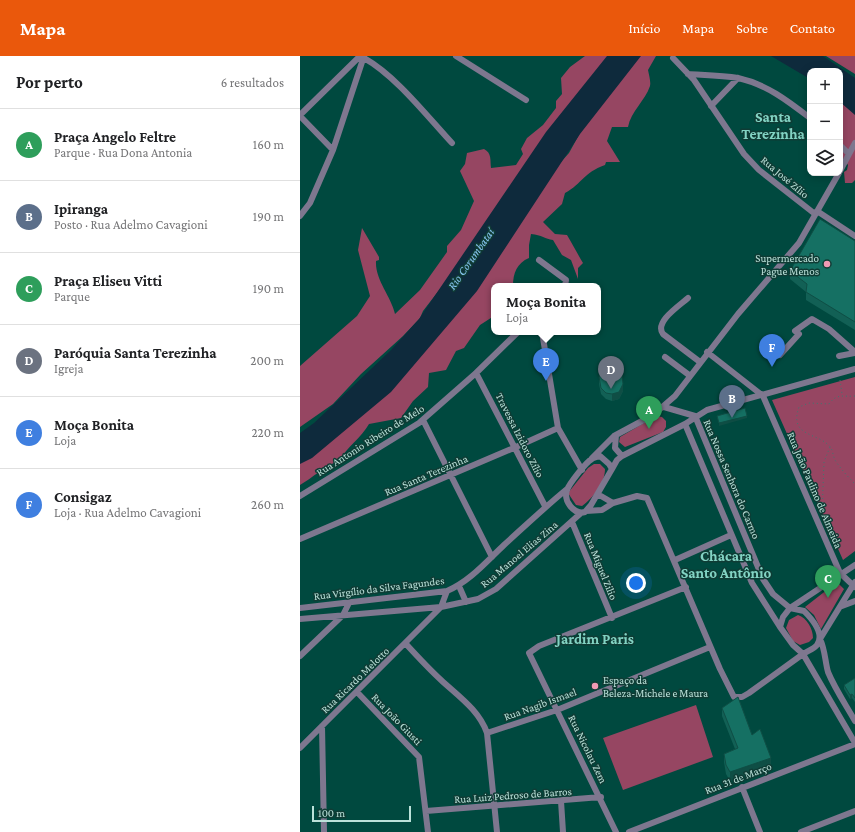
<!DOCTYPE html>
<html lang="pt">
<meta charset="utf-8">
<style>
body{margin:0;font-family:"Crimson Pro",serif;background:#f6f6f6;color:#202124}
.controls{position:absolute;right:12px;top:12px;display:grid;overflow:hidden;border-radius:8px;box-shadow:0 2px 10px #0003}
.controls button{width:36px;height:36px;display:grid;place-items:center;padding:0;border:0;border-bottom:1px solid #e0e0e0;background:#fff;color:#202124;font:20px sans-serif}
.scale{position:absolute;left:12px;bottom:10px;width:99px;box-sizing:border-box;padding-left:4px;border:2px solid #bbe1d9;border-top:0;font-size:11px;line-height:14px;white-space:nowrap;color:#bbe1d9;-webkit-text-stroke:3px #0f3c35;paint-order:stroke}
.you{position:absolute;left:336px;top:527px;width:14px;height:14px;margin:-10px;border:3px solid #fff;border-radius:50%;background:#1a73e8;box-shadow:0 0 0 6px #1a73e833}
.badge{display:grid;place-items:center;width:26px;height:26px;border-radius:50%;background:#ea580c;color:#fff;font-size:13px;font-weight:700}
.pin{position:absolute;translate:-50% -33px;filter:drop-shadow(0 1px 2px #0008)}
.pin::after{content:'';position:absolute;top:21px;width:14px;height:12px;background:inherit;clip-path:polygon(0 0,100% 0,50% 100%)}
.popup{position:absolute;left:191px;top:227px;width:110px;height:52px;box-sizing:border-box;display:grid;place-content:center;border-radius:8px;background:#fff;filter:drop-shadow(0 1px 3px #0005);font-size:13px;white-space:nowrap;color:#757577}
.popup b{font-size:15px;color:#202124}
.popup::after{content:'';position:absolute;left:50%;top:100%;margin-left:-8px;border:8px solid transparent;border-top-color:#fff}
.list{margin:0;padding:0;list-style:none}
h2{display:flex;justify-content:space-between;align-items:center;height:52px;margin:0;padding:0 16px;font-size:17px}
h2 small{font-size:13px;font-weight:400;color:#757577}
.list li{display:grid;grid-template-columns:26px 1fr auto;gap:12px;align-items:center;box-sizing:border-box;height:72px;padding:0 16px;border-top:1px solid #e0e0e0}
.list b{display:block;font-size:15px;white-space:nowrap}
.list p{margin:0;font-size:13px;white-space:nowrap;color:#757577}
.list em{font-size:13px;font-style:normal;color:#757577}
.icon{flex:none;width:22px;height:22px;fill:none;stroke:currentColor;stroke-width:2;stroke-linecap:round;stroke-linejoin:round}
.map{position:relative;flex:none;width:555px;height:776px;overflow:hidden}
header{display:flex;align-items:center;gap:24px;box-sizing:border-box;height:56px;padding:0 20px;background:#ea580c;color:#fff}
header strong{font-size:19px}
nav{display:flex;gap:22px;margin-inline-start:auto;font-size:14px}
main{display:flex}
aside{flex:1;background:#fff}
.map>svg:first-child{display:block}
</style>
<header>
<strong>Mapa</strong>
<nav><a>Início</a><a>Mapa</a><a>Sobre</a><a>Contato</a></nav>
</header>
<main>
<aside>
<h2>Por perto<small>6 resultados</small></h2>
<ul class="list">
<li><span class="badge" style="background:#2e9e5b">A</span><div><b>Praça Angelo Feltre</b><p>Parque · Rua Dona Antonia</p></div><em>160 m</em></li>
<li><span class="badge" style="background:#5c6f8a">B</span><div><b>Ipiranga</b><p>Posto · Rua Adelmo Cavagioni</p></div><em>190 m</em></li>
<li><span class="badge" style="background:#2e9e5b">C</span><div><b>Praça Eliseu Vitti</b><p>Parque</p></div><em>190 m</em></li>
<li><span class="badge" style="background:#6b7280">D</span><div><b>Paróquia Santa Terezinha</b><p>Igreja</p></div><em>200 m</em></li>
<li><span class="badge" style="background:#3f7fe0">E</span><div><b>Moça Bonita</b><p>Loja</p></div><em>220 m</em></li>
<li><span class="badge" style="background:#3f7fe0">F</span><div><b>Consigaz</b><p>Loja · Rua Adelmo Cavagioni</p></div><em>260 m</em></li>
</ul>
</aside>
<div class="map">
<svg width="555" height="776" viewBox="0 0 555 776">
<rect width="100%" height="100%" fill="#00493f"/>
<path fill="#964662" d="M 285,0 L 320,0 L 123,255 L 120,262 L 103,280 L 61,318 L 33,348 L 0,371 L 0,310 L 57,260 L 70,240 L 58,194 L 62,172 L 79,201 L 79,204 L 76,205 C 75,224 91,240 95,258 L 120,234 L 147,196 L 147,190 L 161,174 L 174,145 L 160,115 L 165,108 L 167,97 L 184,93 C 192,97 190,104 191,112 L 216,109 L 223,98 L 221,93 L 227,82 L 243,69 L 256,52 L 256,45 L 262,38 L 261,22 L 270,11 Z
M 340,0 L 356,0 L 348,14 C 349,19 351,26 350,30 C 345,45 331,55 328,71 L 312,71 L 307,85 L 320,106 L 306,106 L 305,109 C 283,117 283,127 265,137 L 262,148 L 243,166 L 255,178 L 267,179 C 273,189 277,197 283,207 L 278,212 L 278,223 L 271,204 L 262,199 L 253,184 C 245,183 242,179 231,178 L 229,189 L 229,202 C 217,207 213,217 213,230 L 194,230 L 194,260 L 180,269 L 164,292 L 156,295 L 146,314 L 129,317 L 128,331 L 113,345 L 101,362 L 69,368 C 61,382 47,391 39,405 C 27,408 11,423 0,429 L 0,398 L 269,97 L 285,68 Z
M 526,0 L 555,0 L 555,18 Z
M 540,33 L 555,46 L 555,124 L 552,127 L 545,127 L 544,116 L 547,114 L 548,109 L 540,98 Z
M 555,321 L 555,495 L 543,504 L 472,344 Z
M 356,360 L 362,361 L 366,365 L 366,371 L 363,376 L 325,391 L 319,386 L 320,381 Z
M 294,408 L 300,408 L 305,413 C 305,427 293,442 282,450 L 276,449 L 268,437 L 288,412 Z
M 537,526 L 544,533 L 521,573 L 514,559 L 505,551 Z
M 498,559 C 507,562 513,573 513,582 L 509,586 L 500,589 L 493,585 L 486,572 L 489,564 Z
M 396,649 L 413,701 L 323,734 L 303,682 Z"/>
<path fill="#0e2a3c" d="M 307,0 L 341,0 L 280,78 L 177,235 L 91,336 L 12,402 L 0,408 L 0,377 L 14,367 L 91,294 L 119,263 L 246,76 Z
M 471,0 L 523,0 L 555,22 L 555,59 L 540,46 L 540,15 L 510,15 L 510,23 Z"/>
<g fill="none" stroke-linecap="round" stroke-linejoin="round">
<path stroke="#3c7970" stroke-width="1" stroke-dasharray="1 3" stroke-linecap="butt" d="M 540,324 L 542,338
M 555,340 C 543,341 537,337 529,348 L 509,347 L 499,351 C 488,382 520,376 531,392 C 533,396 533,400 535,404 C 540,412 548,421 555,428
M 522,459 L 524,406 L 530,391"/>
<path stroke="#7e778f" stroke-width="6" d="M 156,0 L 226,44
M 64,2 C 95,19 127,60 152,87
M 373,2 L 394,24 L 444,98 L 459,114 L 515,158
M 388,18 C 404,19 422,19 438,22 C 466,28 488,45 510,62
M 411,50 L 438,22
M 0,59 L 60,0
M 0,60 L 33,94
M 540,89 L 549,98
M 540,115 L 555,87
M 517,155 L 555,180
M 0,160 L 10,147 L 33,94 L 64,0
M 239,204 L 262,221 L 266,224 L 265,230
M 388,242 C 379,250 354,266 363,278 L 400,306
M 495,275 L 512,263 L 529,273 L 555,296
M 242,276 L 258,372 L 282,414
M 407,296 L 463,340 L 540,517 L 555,531
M 480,299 L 499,278
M 539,300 L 555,297
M 365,301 L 389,319
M 176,317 L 245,450
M 364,351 L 395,360
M 395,360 L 463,523 L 473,538 L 490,552 L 555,509
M 123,364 L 192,501
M 385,368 L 452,527 L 480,571
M 316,379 L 315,392 L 322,400
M 300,400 L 309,408 L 312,413 L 291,449 L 285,456 C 274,459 263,445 267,434 C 269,428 286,406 292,403 C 294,401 298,401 300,400 Z
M 292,402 L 314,380 L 353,359 L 375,340 L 438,258 L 499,187 L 539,117
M 312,413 L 317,404 L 322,400 L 385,368 L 407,354 L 555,313
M 0,440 L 119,367 L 176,317 L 218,276
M 297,440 L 301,440 L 313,447
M 286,455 L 302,454 L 313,447 L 337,440 L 347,442 L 420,613 L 434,641 L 442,641 L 449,637 L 503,598 L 555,687
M 272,466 L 312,562
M 0,483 L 216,391 L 258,372
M 375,504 L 431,479
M 555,526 L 520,583 C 525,593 525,605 528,616 C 535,633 546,649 555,665
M 159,530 L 166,546
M 542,550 L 555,545
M 0,552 L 147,535 C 170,525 186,506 204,489 C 225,470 245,451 267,433
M 490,552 L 504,555 C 512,563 525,578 517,589 C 514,593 507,595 503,598 L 493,589 L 480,571 L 483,561 Z
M 0,563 L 141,551 L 178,543 L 196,533 L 281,457
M 106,588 C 117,600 129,613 141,624 C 158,640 179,654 187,677 L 197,776
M 0,600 L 43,559 L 49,547
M 57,636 L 119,701 L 128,776
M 22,670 L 24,776
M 187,677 L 257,654 L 410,591
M 0,692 L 141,551 L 147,535
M 442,731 L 460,776
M 261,745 L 263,776
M 126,755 L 301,741
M 316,776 L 229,597 L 239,590 L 386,531
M 329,776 L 555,688
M 501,776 L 555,755"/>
</g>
<path fill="#126055" d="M 555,185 L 555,274 L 506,244 L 506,236 L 490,223 L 490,215 Z
M 299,321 L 323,335 L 319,343 L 312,345 L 306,343 L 301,338 L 299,328 Z
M 555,622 L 555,646 L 552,642 L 550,643 L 544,633 L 544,629 Z
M 422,652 L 452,679 L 471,711 L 430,725 L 426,718 L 424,706 L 424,698 L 435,693 L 422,660 Z"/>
<path fill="#0f4e45" d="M 323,328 L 323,335 L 319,343 L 312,345 L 312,338 Z
M 447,360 L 447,362 L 419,370 L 419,367 Z
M 552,638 L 552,642 L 550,643 L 550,639 Z
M 471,702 L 471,711 L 430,725 L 430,716 Z"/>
<path fill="#157063" stroke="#0f4e45" d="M 520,163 L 555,185 L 555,266 L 506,236 L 507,228 L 490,215 Z
M 306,312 L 315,313 L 322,319 L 323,328 L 319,336 L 312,338 L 306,337 L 301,332 L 299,321 L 302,314 Z
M 445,352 L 447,360 L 419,367 L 417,360 Z
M 555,622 L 555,642 L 552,638 L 550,639 L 544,629 Z
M 438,641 L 452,679 L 460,673 L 471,702 L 430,716 L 426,709 L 424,698 L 438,692 L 422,652 Z"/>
<g fill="#f09ab4" stroke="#0f3c35" stroke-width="1.5">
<circle cx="527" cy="208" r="4"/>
<circle cx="295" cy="630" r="4"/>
</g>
<g text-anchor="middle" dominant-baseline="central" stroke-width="3" stroke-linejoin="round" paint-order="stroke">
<g font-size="11" fill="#bbe1d9" stroke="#0f3c35">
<text transform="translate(485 121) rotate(40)">Rua José Zílio</text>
<text transform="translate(220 379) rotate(63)">Travessa Izidoro Zílio</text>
<text transform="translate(70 384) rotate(-32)">Rua Antonio Ribeiro de Melo</text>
<text transform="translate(126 419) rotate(-23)">Rua Santa Terezinha</text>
<text transform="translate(432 423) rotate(67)">Rua Nossa Senhora do Carmo</text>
<text transform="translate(515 434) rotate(67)">Rua João Paulino de Almeida</text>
<text transform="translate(219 498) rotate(-40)">Rua Manoel Elias Zina</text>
<text transform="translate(301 510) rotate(68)">Rua Miguel Zilio</text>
<text transform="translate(79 532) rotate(-7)">Rua Virgílio da Silva Fagundes</text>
<text transform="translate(55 624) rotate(-44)">Rua Ricardo Melotto</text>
<text transform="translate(240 648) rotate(-20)">Rua Nagib Ismael</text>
<text transform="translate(97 663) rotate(46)">Rua João Giusti</text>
<text transform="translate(288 693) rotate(64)">Rua Nicolau Zem</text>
<text transform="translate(438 722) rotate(-21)">Rua 31 de Março</text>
<text transform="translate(213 739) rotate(-4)">Rua Luiz Pedroso de Barros</text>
</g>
<g font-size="11" fill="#bbe1d9" stroke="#0f3c35" text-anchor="end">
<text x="519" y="202">Supermercado<tspan x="519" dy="13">Pague Menos</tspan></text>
<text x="303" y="624" text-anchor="start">Espaço da<tspan x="303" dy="13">Beleza-Michele e Maura</tspan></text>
</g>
<g font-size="12" font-style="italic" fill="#89c7f4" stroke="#0f3c35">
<text transform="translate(171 203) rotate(-55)">Rio Corumbataí</text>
</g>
<g font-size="15" font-weight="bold" fill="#82d3c3" stroke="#0f3c35">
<text x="473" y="61">Santa<tspan x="473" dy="17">Terezinha</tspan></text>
<text x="426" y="500">Chácara<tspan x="426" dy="17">Santo Antônio</tspan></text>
<text x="295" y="583">Jardim Paris</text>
</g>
</g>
</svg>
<div class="controls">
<button>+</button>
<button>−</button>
<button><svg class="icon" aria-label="layers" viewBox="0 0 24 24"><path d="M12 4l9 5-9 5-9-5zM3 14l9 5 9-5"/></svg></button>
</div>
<div class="scale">100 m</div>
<div class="you"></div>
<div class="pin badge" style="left:349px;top:373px;background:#2e9e5b">A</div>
<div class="pin badge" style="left:432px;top:362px;background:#5c6f8a">B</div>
<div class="pin badge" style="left:528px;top:542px;background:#2e9e5b">C</div>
<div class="pin badge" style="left:311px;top:333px;background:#6b7280">D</div>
<div class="pin badge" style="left:246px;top:325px;background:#3f7fe0">E</div>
<div class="popup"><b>Moça Bonita</b>Loja</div>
<div class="pin badge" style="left:472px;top:311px;background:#3f7fe0">F</div>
</div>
</main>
